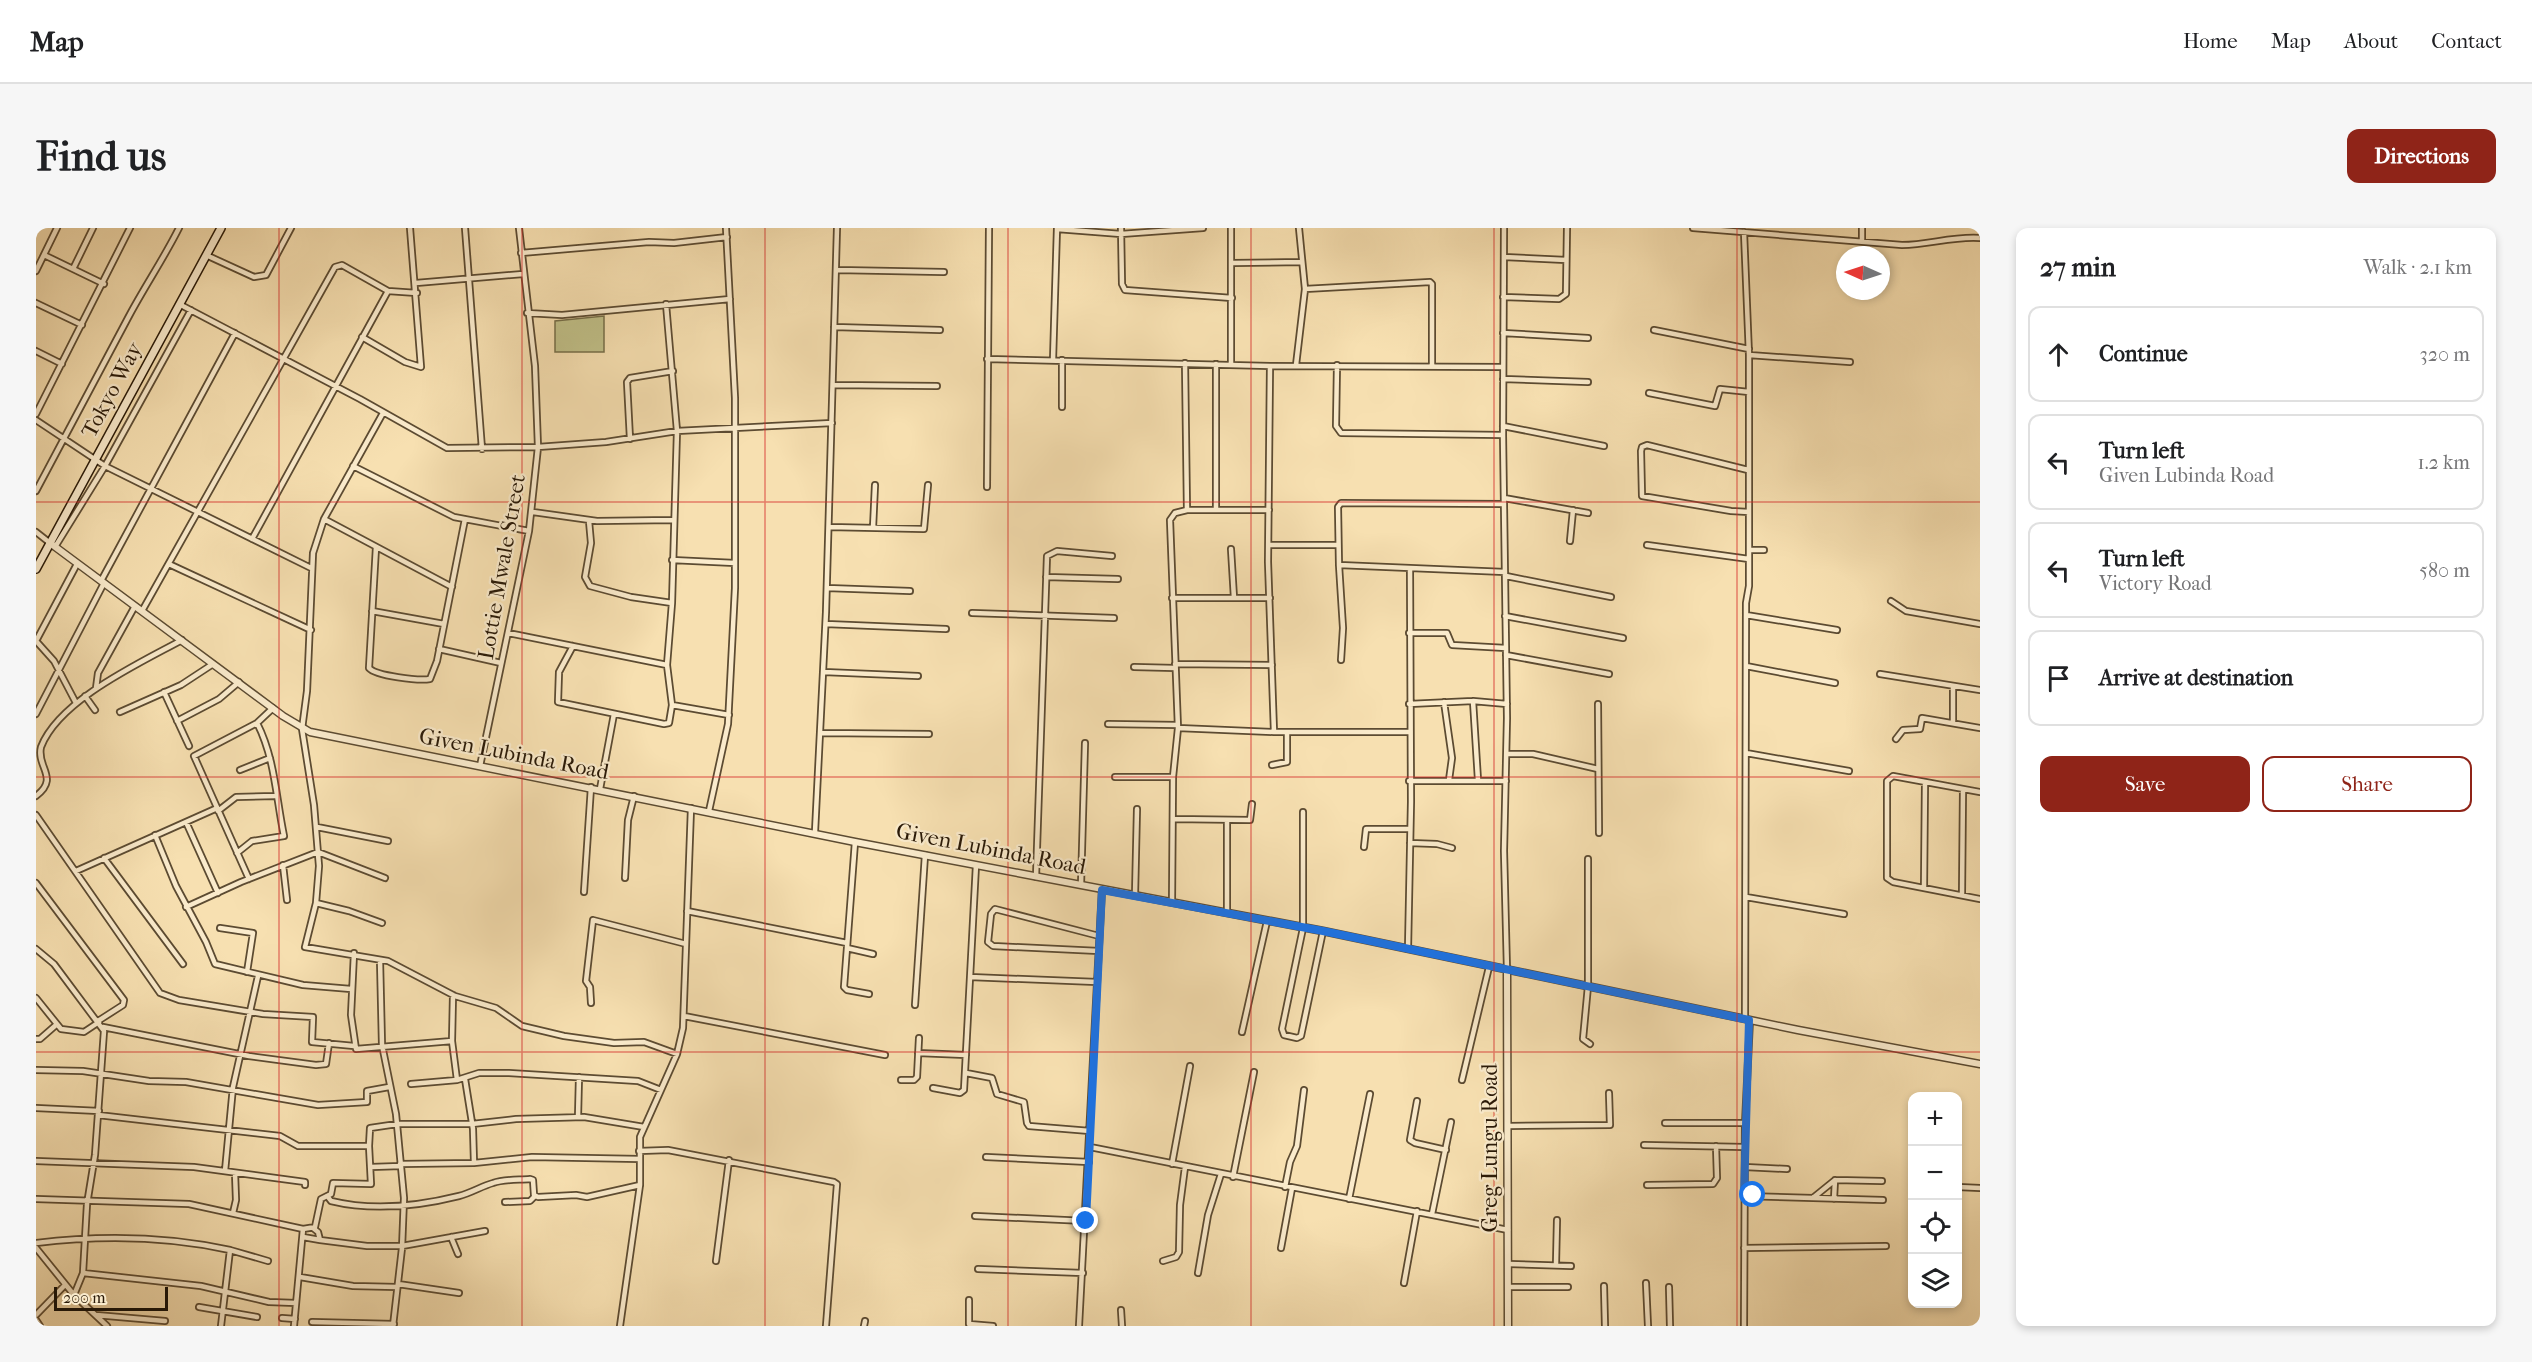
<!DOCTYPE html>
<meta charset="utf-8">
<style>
body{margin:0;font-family:"IM FELL French Canon",serif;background:#f6f6f6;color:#202124}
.controls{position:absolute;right:18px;bottom:18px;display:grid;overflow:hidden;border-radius:12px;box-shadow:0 3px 9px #0003}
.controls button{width:54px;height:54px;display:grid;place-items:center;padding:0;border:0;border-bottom:2px solid #e0e0e0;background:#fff;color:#202124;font:30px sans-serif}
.compass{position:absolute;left:1800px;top:18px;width:54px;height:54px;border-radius:50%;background:#fff;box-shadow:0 3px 9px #0003;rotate:273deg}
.scale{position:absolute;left:18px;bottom:15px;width:114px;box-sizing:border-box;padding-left:6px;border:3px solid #291907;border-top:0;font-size:16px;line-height:21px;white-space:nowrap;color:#291907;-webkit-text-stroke:4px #faebcc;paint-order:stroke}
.stop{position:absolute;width:18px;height:18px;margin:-14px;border:4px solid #1a73e8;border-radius:50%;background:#fff}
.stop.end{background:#1a73e8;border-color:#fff;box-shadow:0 2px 6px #0008}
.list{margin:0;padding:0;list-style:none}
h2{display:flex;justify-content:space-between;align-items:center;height:78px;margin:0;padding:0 24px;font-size:26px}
h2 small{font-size:20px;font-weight:400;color:#757577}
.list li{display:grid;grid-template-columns:39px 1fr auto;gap:18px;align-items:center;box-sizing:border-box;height:96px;margin:0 12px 12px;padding:0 12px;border:2px solid #e0e0e0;border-radius:12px}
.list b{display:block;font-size:22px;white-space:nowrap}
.list p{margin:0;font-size:20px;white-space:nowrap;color:#757577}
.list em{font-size:20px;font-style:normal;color:#757577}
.actions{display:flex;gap:12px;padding:18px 24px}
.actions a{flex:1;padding:14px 0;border:2px solid #8f2418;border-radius:12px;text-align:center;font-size:21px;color:#8f2418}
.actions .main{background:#8f2418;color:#fff}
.icon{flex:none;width:33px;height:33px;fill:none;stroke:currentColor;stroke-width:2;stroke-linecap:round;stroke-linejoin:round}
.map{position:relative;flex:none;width:1944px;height:1098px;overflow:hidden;border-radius:12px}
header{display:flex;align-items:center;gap:36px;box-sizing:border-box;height:84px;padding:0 30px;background:#fff;border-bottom:2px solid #e0e0e0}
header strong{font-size:28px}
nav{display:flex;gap:33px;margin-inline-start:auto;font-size:21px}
.intro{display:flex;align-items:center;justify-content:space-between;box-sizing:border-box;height:144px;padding:0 36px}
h1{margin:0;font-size:42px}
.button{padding:15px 27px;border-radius:12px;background:#8f2418;color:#fff;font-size:21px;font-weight:700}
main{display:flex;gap:36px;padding:0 36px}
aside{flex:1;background:#fff;border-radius:12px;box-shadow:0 3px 9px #0003}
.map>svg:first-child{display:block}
</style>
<header>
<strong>Map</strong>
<nav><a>Home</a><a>Map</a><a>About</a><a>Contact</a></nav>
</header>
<div class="intro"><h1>Find us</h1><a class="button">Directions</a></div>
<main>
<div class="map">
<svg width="1944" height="1098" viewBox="0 0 1944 1098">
<rect width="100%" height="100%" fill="#f7e0b1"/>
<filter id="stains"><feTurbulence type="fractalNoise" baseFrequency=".00333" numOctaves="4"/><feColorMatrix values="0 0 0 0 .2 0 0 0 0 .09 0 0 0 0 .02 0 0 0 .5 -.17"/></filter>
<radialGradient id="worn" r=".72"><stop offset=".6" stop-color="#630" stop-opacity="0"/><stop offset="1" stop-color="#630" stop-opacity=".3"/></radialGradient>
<path fill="#c1c189" stroke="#756d48" stroke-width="1.5" d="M 568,88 L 568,124 L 519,124 L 519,93 Z"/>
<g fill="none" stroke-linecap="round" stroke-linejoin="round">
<defs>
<path id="minor" d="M 429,0 L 446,221
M 1085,0 L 1086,56 L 1089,62 L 1196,70
M 1195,0 L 1195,136
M 1468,0 L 1467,207 L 1471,490 L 1468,623 L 1471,742
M 1657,0 L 1866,17 C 1893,17 1916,8 1944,10
M 1021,1 L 1085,6 L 1167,0
M 1708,4 L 1713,127 L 1713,358 L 1710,375 L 1709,791
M 1826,13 L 1826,0
M 485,25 L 613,14 L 638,15 L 691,9
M 8,27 L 68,56
M 170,27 L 218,49 L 230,47 L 255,0
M 1468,29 L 1530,32
M 1197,35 L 1266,34
M 37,41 L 57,0
M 801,42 L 908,44
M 0,43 L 21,0
M 380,55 L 487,46
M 1269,61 L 1394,54 L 1396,56 L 1396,137
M 1467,69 L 1523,71 L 1530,66 L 1531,0
M 0,75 L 46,97
M 143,76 L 324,171 L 411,220 L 502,219 L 570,214 L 641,203 L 796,195
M 491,85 L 526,87 L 694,71
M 798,99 L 904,102
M 1618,102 L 1713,121
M 1467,105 L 1552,110
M 326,109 L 369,134 L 385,139 L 374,0
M 0,123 L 26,136
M 1713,127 L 1814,134
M 951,131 L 1234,138 L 1467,139
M 1017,132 L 1021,0
M 1149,135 L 1151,282
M 1260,137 L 1269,61 L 1263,0
M 1301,137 L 1300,198 L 1305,205 L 1467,207
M 1234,138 L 1232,334 L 1238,504
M 1467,151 L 1552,154
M 797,157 L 901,158
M 1613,165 L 1679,178 L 1684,161 L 1713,164
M 1026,179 L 1026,132
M 347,185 L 288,291 L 277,325 L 271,463 L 266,501 L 278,577 L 283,638 L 280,675 L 269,719 L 352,733 L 419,768 L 460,780 L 486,798 L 528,808 L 578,815 L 608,814 L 641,826
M 0,186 L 94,0
M 0,192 L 69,238 L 275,340
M 1467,198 L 1568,218
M 594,211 L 591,154 L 594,150 L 637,143
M 317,238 L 418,289 L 493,303
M 1712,242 L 1611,217 L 1606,219 L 1605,223 L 1606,268 L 1695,283 L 1713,284
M 951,259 L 953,0
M 0,263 C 31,205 62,146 93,88 C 109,58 128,30 143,0
M 1468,270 L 1552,285
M 1468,276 L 1305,275 L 1302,279 L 1303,337 L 1469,344
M 1180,282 L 1180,136
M 497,284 L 561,293 L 637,292
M 288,291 L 416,359
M 553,293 L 555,315 L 549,349 L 554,358 L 595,369 L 636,375
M 793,299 L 888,301 L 892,257
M 837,300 L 839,257
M 0,304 L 14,315
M 216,311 L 352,63
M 1534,313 L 1537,282
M 1234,317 L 1302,317
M 1611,317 L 1713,331
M 19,319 L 69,238 L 155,82
M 340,319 L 333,440 C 340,448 383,453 394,451 L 401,433 L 429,291
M 1195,321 L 1198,370
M 1713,322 L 1728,322
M 636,332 L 699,335
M 135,337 L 275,402
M 1303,337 L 1307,400 L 1305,432
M 1470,348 L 1575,369
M 1010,349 L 1082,351
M 65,353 L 199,105
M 791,360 L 874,363
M 1136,370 L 1234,370
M 1855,373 L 1870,383 L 1944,396
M 106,383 L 299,39 L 306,37 L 352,63 L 381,65
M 336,383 L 408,396
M 936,385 L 1078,390
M 1710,387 L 1801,402
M 1469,388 L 1587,410
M 790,396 L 910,401
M 472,405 L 631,437
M 1373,405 L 1411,405 L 1416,417 L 1470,420
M 0,413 L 41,336
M 0,413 L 18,433 L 40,475
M 537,418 L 523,444 L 522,474 L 628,496 L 633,495 L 636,477 L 631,437 L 636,375 L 641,203 L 630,76
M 403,421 L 465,435
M 1470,427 L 1573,446
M 1139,436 L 1236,437
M 1710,438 L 1799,455
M 1098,439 L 1139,440
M 788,444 L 882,448
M 1844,446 L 1944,462
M 60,460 L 62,445 L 99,378
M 128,464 L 153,518
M 49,468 L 59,482
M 1437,473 L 1442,552
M 1408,474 L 1416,530 L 1413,552
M 1373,476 L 1437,473 L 1471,476
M 1562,476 L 1563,605
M 636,477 L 693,487
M 84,484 L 145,457 L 177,436
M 0,486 L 68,355
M 141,493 L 183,471 L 203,454
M 1917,495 L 1917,458
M 1072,496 L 1142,497
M 1142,500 L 1238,504 L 1373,504
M 785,505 L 893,506
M 1860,511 L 1867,502 L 1884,501 L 1886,490 L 1944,500
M 1710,525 L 1813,543
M 1471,526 L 1497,526 L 1562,541
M 1236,537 L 1251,534 L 1251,504
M 444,538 L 493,303 L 502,219 L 499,138 L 483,0
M 204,542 L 234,530
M 1079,549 L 1137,549
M 1373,553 L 1470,553
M 564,561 L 578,486
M 1944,564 L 1857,548 L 1851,553 L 1851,650 L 1857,654 L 1944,671
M 0,568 C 24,550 0,539 5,519 C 23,472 104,435 146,412
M 182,583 L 200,569 L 239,568
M 673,583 L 692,496 L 699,360 L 699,170 L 690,0
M 1267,584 L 1267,700 L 1246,801 L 1248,807 L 1261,810 L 1265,808 L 1287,703
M 0,587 L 124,765 L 143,772 L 227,786 L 277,789 L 276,814 L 318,818
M 1137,591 L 1214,592 L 1216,576
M 150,594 L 182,665
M 281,599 L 352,613
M 779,604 L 790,384 L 801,0
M 119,607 L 140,658 L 170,714 L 179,736 L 267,757 L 315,761
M 819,614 L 808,759 L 811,762 L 833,766
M 1374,615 L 1401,616 L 1416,620
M 1328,619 L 1330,601 L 1374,601
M 201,625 L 216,613 L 248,608 C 240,570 239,530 221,495
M 68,630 L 147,736
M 1552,631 L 1552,758 L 1547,811 L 1554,816
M 247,637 L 251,672
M 40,643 L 179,581
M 1000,649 L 1011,328 L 1021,323 L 1076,328
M 589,650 L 592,592 L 598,568
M 213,651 L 158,528 L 221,495 L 237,480
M 0,655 L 88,772 L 87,777 L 62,793
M 1045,657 L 1049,515
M 1888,660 L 1889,555
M 548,664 L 555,559
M 1926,666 L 1927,562
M 1099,667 L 1101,581
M 1710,669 L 1808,686
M 1136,674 L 1137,549 L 1142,500 L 1134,292 L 1139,285 L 1151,282 L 1233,282
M 280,675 L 313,683 L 346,695
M 150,679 L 205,654 L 282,624 L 349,650
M 651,683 L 811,715
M 1191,684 L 1191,592
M 184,700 L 217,705 L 211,744
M 811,720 L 837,726
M 0,721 L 18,736 L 68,803 L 59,927 L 51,976 L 47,1045 L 38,1067
M 1372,721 L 1375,574 L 1374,341
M 1063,723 L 957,718 L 952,714 L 955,686 L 959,681 L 1063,708
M 318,725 L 315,787 L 320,821 L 416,813
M 344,732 L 346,817 L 360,886 L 368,970 L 366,1020 L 357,1098
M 934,749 L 1061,754
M 417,767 L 416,813 L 421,852 L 443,845 L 473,845 L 602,853 L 625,862
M 0,770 L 25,801 L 48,804 L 63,794
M 555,775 L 554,759 L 550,753 L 557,692 L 650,716
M 879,777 L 889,627
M 648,788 L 849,827
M 67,799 L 213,828 L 280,837 L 290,836 L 293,815
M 1206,804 L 1231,693
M 0,811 L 4,811 L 20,797
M 882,825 L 930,827
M 0,842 L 47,843 L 113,853 L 150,854 L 282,877 L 331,874 L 331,863 L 353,859
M 930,845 L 956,850 L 961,866 L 988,874 L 991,895 L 993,898 L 1054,903
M 429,851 L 437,901 L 438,935
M 865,852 L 878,852 L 881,849 L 883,810
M 1426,852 L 1453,739
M 375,856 L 421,852
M 897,860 L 924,865 L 928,862 L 940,637
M 1381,873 L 1374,912 L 1379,915 L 1410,922
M 0,880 L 63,883
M 542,889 L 543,849
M 1629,895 L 1709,895
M 1473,898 L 1574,897 L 1573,865
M 1608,917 L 1708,919
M 333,918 L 334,900 L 361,896 L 436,896 L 480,891 L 548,889 L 608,899
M 1054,919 L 1472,1002
M 603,923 L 632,922 L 798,954 L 801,956 L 790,1098
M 950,929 L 1053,934
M 0,933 L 158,939 L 269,954 L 269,957
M 364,936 L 438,935 L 496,929 L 604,931
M 1136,936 L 1154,838
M 335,939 L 365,938
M 1709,939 L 1751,941
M 189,943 L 197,859 L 222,748
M 1197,949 L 1218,844
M 1611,957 L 1677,956 L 1681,950 L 1680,918
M 1249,959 L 1254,934 L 1261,918 L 1268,862
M 1922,959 L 1944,960
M 1708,968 L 1847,972
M 292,969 L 295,973 C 336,983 383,978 423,968 C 435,965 446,958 457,955 C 468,951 482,952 494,951 L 497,952 L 498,967 L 502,969 L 540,967 L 551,969 L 604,957
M 1778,969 L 1799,952 L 1846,953
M 0,971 L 153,976 L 267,1001 L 279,999 L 285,971 L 295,966 L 297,955 L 335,956 L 333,918 L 262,918 L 244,908 L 62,887
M 1313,971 L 1334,866
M 1798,971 L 1799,952
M 469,974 L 494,973 L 499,968
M 197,985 L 200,972 L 199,945
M 1396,986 L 1415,894
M 939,988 L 1050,993
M 277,1000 L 282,1004 L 284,1012 L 331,1018 L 366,1018 L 449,1003
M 267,1009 L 284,1012
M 415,1009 L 422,1026
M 0,1015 C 65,1007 130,1008 194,1022 L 185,1098
M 0,1020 L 38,1067 L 71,1098
M 1245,1020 L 1256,960
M 1708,1020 L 1850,1018
M 194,1022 L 232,1033
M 680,1033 L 693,932
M 1127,1033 L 1140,1029 L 1143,1024 L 1144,977 L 1149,939
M 1473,1036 L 1535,1038
M 1520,1036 L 1521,992
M 942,1041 L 1047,1045
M 47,1045 L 165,1058 L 233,1074 L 260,1075
M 1162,1045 L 1172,987 L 1185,946
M 264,1049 L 317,1058 L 361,1059
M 1368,1055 L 1381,983
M 1610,1055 L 1612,1098
M 362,1056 L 423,1065
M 1568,1058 L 1569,1098
M 1473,1059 L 1532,1059
M 1633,1059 L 1634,1098
M 933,1072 L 933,1096 L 957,1098
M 163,1079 L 221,1089
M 1085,1082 L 1086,1098
M 0,1087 L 29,1057
M 60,1087 L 129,1093
M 246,1090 L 259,1091
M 0,1092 L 4,1098
M 276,1094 L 358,1096
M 258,1098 L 267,1001
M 584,1098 L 604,957 L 604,909 L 641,826 L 647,800 L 655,580
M 828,1098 L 829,1093
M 1043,1098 L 1066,661
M 1708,1098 L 1709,895 L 1714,792"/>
<path id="tertiary" d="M 14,315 L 247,488 L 274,504 L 819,614 L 1287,703 L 1762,802 L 1944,836
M 1471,742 L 1472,1098"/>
<path id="secondary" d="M 0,341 L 185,0"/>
</defs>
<use href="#minor" stroke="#5c4b32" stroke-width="8"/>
<use href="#tertiary" stroke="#5c4b32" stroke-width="9"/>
<use href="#secondary" stroke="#291907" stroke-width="10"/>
<use href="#minor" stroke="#faebcc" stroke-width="4.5"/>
<use href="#tertiary" stroke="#faebcc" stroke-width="6"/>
<use href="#secondary" stroke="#faebcc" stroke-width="7"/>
</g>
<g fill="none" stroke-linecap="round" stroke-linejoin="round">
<path stroke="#1a73e8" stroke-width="8" d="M 1050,993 L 1066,662 L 1287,703 L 1713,792 L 1708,968 L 1717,967"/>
</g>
<path fill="none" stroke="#d62828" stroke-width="1.5" stroke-opacity="0.55" d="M 243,0 L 243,1098M 486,0 L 486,1098M 729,0 L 729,1098M 972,0 L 972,1098M 1215,0 L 1215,1098M 1458,0 L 1458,1098M 1701,0 L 1701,1098M 0,274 L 1944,274M 0,549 L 1944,549M 0,824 L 1944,824"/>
<g text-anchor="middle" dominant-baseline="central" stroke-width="4.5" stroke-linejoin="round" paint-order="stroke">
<g font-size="22" fill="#291907" stroke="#faebcc">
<text transform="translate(76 162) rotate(-62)">Tokyo Way</text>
<text transform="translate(466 339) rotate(-80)">Lottie Mwale Street</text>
<text transform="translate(478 526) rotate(11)">Given Lubinda Road</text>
<text transform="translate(955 621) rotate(11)">Given Lubinda Road</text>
<text transform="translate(1454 920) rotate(-90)">Greg Lungu Road</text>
</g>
</g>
<rect width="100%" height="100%" filter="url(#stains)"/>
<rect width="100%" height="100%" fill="url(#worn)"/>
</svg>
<div class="controls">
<button>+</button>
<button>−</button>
<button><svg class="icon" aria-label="locate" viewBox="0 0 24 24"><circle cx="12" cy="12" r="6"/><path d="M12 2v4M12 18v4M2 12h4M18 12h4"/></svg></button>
<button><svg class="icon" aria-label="layers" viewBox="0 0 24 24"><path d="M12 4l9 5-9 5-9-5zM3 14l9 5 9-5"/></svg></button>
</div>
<svg class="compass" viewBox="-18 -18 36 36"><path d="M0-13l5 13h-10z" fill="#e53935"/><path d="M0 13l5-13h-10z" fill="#757577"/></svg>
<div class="scale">200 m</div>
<div class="stop" style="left:1717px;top:967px"></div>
<div class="stop end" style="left:1050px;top:993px"></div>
</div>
<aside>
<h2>27 min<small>Walk · 2.1 km</small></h2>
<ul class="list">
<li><svg class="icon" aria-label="ahead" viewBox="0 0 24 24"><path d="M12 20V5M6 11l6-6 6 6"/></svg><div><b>Continue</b></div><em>320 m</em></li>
<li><svg class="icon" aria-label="left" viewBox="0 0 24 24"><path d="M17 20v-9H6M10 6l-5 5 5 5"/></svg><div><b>Turn left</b><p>Given Lubinda Road</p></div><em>1.2 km</em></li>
<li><svg class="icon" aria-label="left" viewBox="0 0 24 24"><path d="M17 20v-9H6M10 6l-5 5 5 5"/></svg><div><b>Turn left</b><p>Victory Road</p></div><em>580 m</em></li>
<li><svg class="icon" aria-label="arrive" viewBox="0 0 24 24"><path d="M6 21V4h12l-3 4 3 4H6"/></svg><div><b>Arrive at destination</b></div></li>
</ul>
<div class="actions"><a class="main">Save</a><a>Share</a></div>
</aside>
</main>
